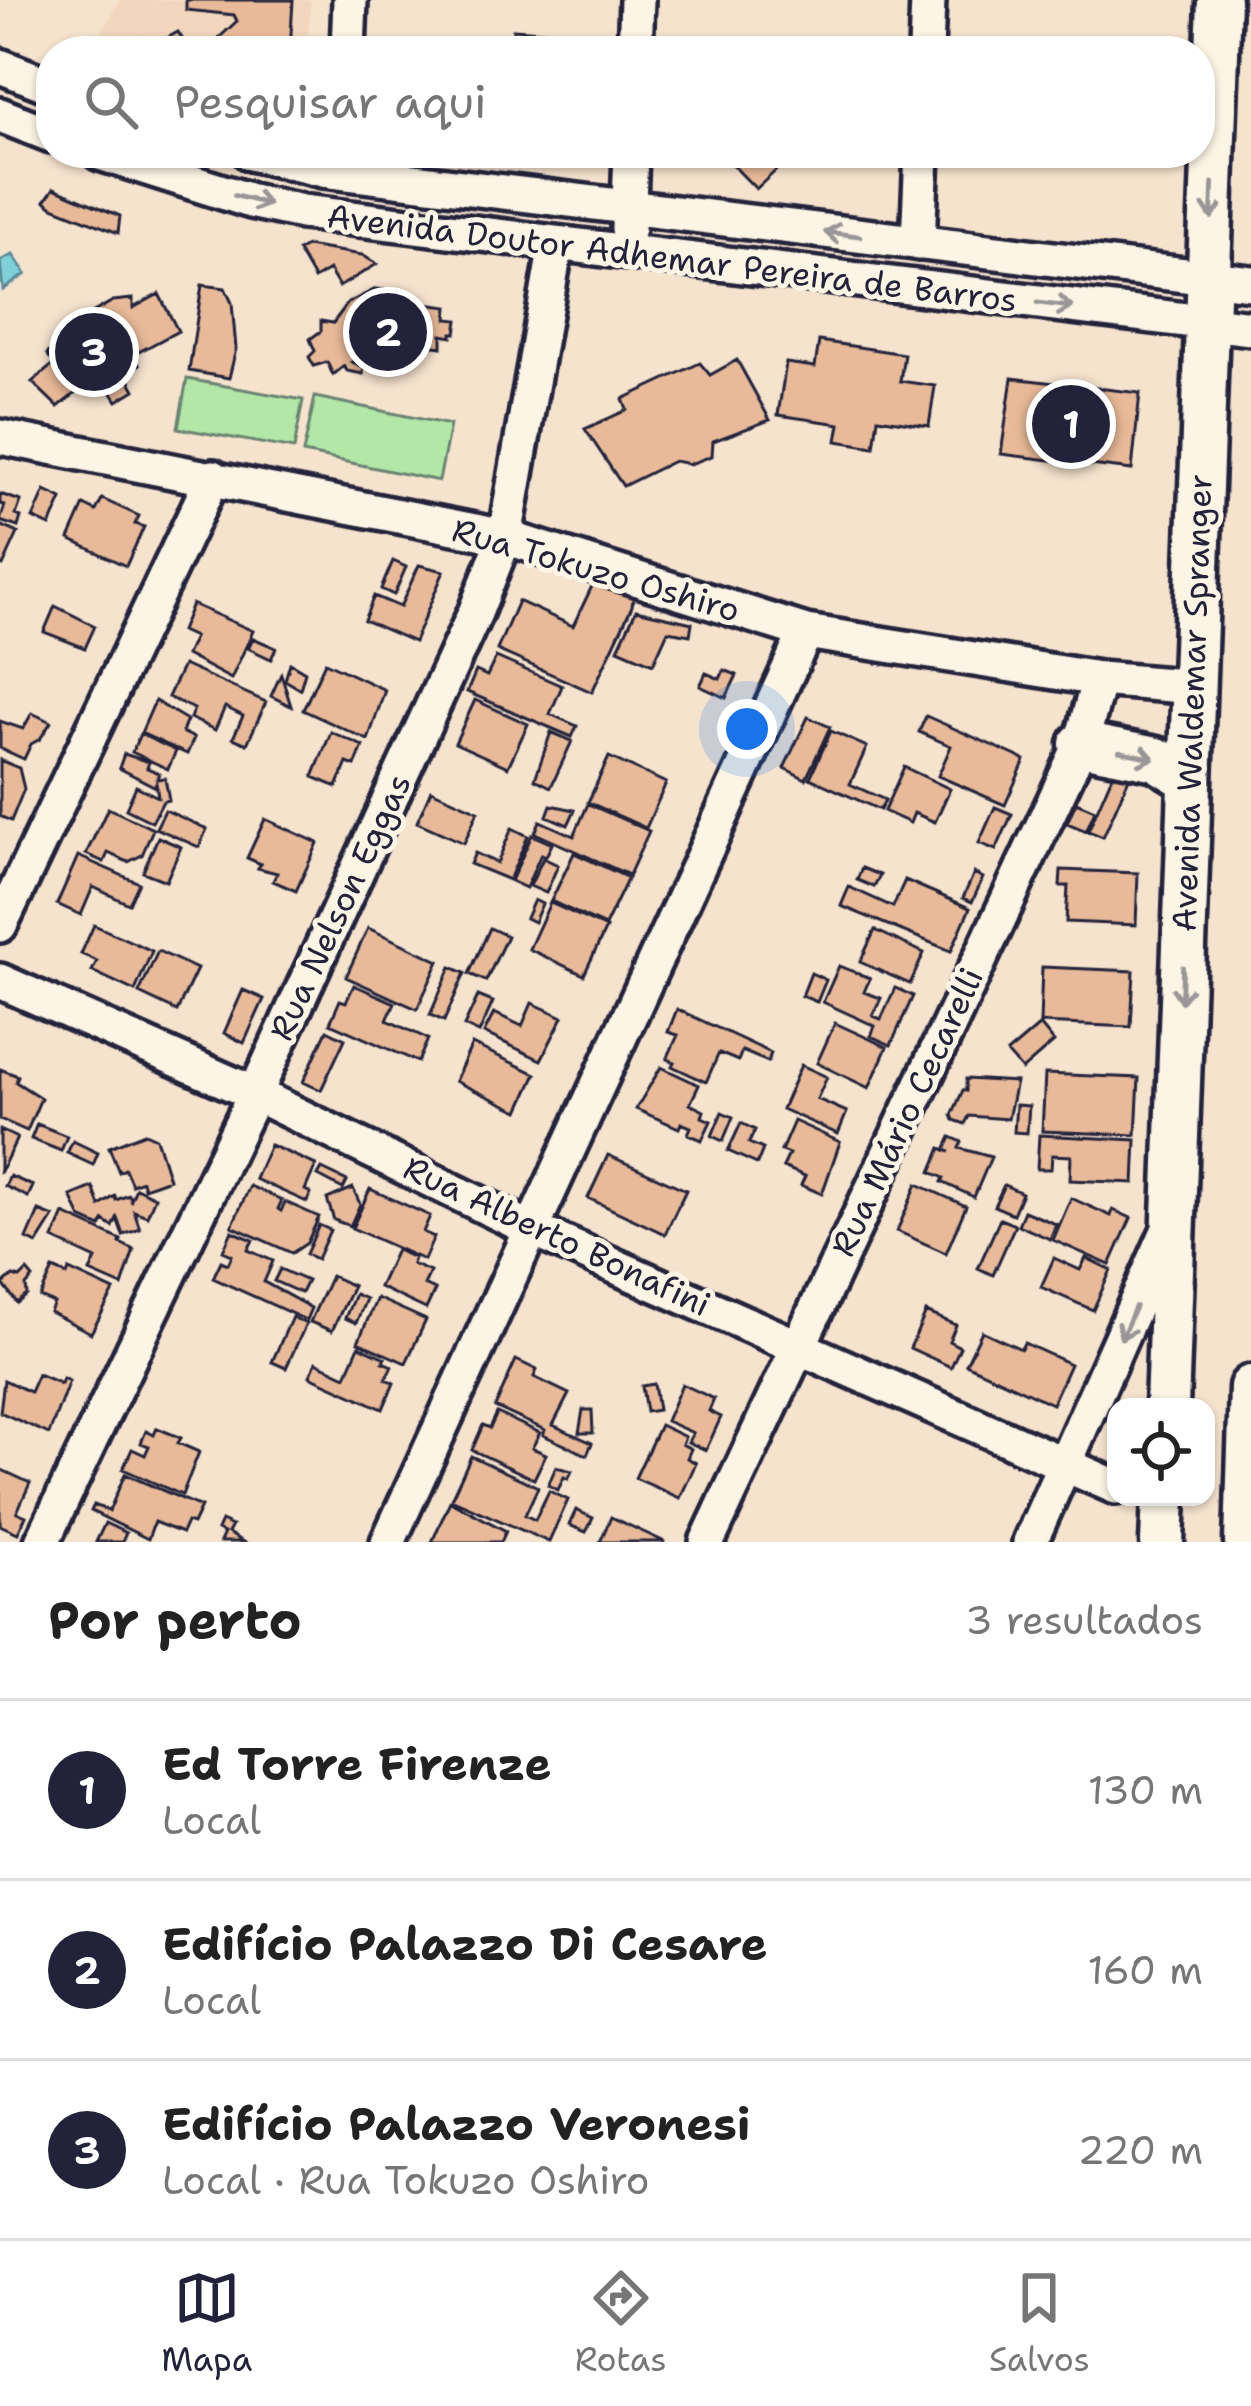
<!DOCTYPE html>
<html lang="pt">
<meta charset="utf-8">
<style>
body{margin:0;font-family:"Shantell Sans",sans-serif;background:#f6f6f6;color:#222}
.controls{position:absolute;right:36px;bottom:36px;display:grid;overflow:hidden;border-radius:24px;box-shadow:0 3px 9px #0004}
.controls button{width:108px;height:108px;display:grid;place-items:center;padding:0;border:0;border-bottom:3px solid #e0e0e0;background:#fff;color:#222;font:60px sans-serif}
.you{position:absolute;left:747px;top:729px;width:42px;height:42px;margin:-30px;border:9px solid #fff;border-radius:50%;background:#1a73e8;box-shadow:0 0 0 18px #1a73e833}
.badge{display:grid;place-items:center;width:78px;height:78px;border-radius:50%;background:#22223b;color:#fff;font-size:39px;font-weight:700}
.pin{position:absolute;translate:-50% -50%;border:6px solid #fff;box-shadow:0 3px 12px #0006}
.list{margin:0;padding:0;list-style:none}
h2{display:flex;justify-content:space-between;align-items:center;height:156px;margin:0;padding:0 48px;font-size:51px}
h2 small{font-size:39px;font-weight:400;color:#767676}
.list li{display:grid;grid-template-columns:78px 1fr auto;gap:36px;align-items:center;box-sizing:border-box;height:180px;padding:0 48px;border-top:3px solid #e0e0e0}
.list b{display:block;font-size:45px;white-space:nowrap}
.list p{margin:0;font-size:39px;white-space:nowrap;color:#767676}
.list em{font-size:39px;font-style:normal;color:#767676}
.icon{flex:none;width:66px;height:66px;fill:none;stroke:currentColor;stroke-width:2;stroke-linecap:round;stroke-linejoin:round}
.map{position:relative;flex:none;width:1251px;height:1542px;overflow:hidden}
.search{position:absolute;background:#fff;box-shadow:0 3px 9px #0004;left:36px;right:36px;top:36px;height:132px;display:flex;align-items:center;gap:30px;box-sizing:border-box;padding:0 42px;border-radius:48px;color:#767676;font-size:45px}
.sheet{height:696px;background:#fff}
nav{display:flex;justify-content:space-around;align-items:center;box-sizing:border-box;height:168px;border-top:3px solid #e0e0e0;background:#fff;font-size:33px;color:#767676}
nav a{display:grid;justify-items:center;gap:6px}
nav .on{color:#22223b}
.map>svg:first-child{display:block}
</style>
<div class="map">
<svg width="1251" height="1542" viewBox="0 0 1251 1542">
<rect width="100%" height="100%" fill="#f6e3ce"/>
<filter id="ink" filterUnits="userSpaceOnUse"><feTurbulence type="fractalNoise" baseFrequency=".00833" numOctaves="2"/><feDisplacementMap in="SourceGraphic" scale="24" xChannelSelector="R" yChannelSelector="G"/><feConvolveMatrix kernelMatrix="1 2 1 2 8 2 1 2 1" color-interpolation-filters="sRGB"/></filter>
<g filter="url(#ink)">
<path fill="#f2d7be" d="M 120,0 L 311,0 L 307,51 L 90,51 Z"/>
<path fill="#b3e7a8" stroke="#6a8472" stroke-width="3" d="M 187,379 L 303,400 L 294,449 L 178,428 Z
M 315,397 L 450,425 L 439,481 L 303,453 Z"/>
<path fill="#7fd0d8" stroke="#5a8a99" stroke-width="3" d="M 13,255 L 26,274 L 3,290 L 0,261 Z"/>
<path fill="#e9ba99" stroke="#22223b" stroke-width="3" d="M 186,0 L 293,0 L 290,51 L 205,51 L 237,21 L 234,15 L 186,10 Z
M 513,29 L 584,34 L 583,51 L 512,51 Z
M 178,32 L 190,51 L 134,51 L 140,37 L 158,43 Z
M 721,153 L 795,153 L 756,189 Z
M 54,188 L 120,216 L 118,233 L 53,207 L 45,201 Z
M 306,246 L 362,255 L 377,264 L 339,287 L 329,270 L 314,279 L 298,251 Z
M 202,285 L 225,288 L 232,303 L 236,349 L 229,378 L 189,371 Z
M 376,289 L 394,291 L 417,303 L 448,307 L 447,319 L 458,320 L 456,333 L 452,333 L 452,337 L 442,335 L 442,347 L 391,340 L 387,354 L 395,364 L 382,371 L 362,341 L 355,353 L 358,359 L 352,362 L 364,367 L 363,374 L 347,371 L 344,366 L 333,375 L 327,362 L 314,366 L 309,357 L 315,351 L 310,339 L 321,331 L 321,321 L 333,323 L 348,303 Z
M 159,294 L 178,331 L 133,355 L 139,365 L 125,372 L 135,390 L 117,401 L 100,374 L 58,407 L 32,382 L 54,364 L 47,354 L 83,318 L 113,301 L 133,299 L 133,308 Z
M 819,341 L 904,354 L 900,381 L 935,386 L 929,426 L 878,418 L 874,447 L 837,441 L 840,424 L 778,415 L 786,363 L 815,367 Z
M 737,360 L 770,420 L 713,441 L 712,456 L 690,464 L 674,461 L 623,486 L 585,429 L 627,410 L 623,399 L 700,363 L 710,375 Z
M 1012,378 L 1140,393 L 1132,470 L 1001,454 Z
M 45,491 L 62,499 L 50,526 L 33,518 Z
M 0,494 L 21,501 L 16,515 L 21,517 L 18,527 L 0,521 L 5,505 L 0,504 Z
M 102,499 L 139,516 L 135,524 L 144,527 L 126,566 L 69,539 L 84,505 L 96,511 Z
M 0,525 L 18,533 L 3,566 L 0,565 Z
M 393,561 L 406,567 L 394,595 L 381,589 Z
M 419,565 L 444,571 L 414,642 L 364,620 L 374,596 L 400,607 Z
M 593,584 L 634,593 L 632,606 L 592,692 L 497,650 L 518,601 L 573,626 Z
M 192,604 L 253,631 L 231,679 L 186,655 L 194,637 L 181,631 Z
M 55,606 L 95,626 L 85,648 L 44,632 Z
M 636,610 L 692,623 L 690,635 L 668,631 L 653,664 L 618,649 Z
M 253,638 L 276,648 L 271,659 L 248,648 Z
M 496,657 L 562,686 L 550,714 L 577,726 L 572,737 L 467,692 L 476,671 L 487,676 Z
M 325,662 L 385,690 L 368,740 L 303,710 Z
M 290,663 L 305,672 L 300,689 L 285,680 Z
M 183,665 L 266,702 L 247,744 L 233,738 L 243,716 L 225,707 L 215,730 L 190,718 L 194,709 L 168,697 Z
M 724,670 L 737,675 L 726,698 L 700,686 L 706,673 L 720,679 Z
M 281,674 L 291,706 L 271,696 Z
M 475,700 L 528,724 L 508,767 L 455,743 Z
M 155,701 L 187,720 L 182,732 L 194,738 L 187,754 L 141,733 Z
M 32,713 L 51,722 L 40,739 L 31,744 L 24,759 L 0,748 L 0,721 L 23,729 Z
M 926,716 L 1025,760 L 1005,805 L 938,776 L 951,746 L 919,732 Z
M 808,717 L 830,727 L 806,779 L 784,768 Z
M 831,731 L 867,747 L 850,784 L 885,800 L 880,810 L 810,778 Z
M 331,732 L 363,746 L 355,766 L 347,763 L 337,787 L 313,777 Z
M 551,732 L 572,741 L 551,787 L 535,779 Z
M 140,734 L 176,751 L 168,769 L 132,752 Z
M 124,754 L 149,762 L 147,768 L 159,773 L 157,779 L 165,778 L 169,800 L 163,801 L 152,822 L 126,809 L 136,786 L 158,797 L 156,783 L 154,786 L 119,768 Z
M 609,757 L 666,783 L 646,828 L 588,802 Z
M 0,760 L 19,768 L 24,789 L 11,821 L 0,816 Z
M 1117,764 L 1132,771 L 1103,837 L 1088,831 Z
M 904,767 L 950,789 L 935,822 L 914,813 L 910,823 L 884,811 Z
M 431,790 L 478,811 L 464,843 L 417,822 Z
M 1076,802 L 1095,810 L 1086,831 L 1067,823 Z
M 588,804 L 649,831 L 629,875 L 535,833 L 540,821 L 574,836 Z
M 551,805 L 575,810 L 568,825 L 547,816 Z
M 995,807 L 1012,814 L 996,850 L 979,843 Z
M 108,808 L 153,829 L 142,855 L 128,862 L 108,853 L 104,862 L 86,854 Z
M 165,810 L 207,829 L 199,847 L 156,828 Z
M 265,819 L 318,843 L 296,891 L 273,881 L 277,873 L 258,868 L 261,864 L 247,858 Z
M 512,828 L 528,836 L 509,880 L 470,864 L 475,853 L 497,863 Z
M 532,835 L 552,844 L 546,856 L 541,854 L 526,888 L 511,881 Z
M 158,837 L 181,847 L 166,881 L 143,872 Z
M 574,853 L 628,878 L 605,926 L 551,901 Z
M 78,856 L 139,883 L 129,904 L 93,887 L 81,915 L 57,904 Z
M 543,858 L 558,865 L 546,893 L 530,886 Z
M 862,868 L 880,875 L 874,887 L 857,880 Z
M 1061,870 L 1138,873 L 1136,925 L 1066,922 L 1068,886 L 1060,886 Z
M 974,873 L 983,878 L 972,902 L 963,898 Z
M 905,880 L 970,908 L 951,951 L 841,906 L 849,887 L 893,907 Z
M 534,900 L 542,904 L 534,922 L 526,918 Z
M 550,903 L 606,928 L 584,975 L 529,949 Z
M 94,925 L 152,951 L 135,991 L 92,971 L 97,961 L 81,954 Z
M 368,928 L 439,961 L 417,1009 L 346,977 Z
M 490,928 L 507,936 L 486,981 L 469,974 Z
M 875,930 L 924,953 L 910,984 L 860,962 Z
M 158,951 L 197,969 L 177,1011 L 139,993 Z
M 839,966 L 870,978 L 864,992 L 881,998 L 873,1016 L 881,1019 L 895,988 L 913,996 L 891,1045 L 871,1036 L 875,1026 L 823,1002 Z
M 451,967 L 465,973 L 444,1021 L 430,1015 Z
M 1042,967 L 1134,971 L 1131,1027 L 1040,1023 Z
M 811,973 L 826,980 L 817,1002 L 802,996 Z
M 354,985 L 395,1003 L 387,1020 L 428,1039 L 418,1062 L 330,1023 L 340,1000 L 346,1002 Z
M 243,990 L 264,999 L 244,1043 L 224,1033 Z
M 478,996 L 493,1002 L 479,1033 L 464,1026 Z
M 532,1003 L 563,1017 L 541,1060 L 484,1033 L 494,1013 L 522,1026 Z
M 677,1009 L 771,1053 L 768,1062 L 742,1051 L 738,1061 L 719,1053 L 706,1082 L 672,1066 L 674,1062 L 667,1059 L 678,1035 L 668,1032 Z
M 835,1023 L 887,1047 L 869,1088 L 817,1063 Z
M 1040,1025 L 1054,1042 L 1022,1070 L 1007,1053 Z
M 327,1030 L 345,1039 L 321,1090 L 303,1082 Z
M 472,1044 L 536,1074 L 519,1111 L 455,1081 Z
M 801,1065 L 827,1077 L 817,1099 L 847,1112 L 838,1134 L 782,1109 Z
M 661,1067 L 699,1085 L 690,1104 L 704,1111 L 702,1117 L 711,1121 L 702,1140 L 688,1134 L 691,1127 L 681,1123 L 679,1128 L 636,1109 Z
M 0,1069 L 18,1076 L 16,1082 L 41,1098 L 27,1131 L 0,1119 Z
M 1045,1074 L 1139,1078 L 1136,1135 L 1042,1131 Z
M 966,1079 L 1016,1082 L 1008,1119 L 969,1116 L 965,1124 L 954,1120 L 952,1115 L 963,1090 L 966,1091 Z
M 1016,1105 L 1029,1106 L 1027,1133 L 1014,1132 Z
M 722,1112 L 733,1117 L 723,1141 L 712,1136 Z
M 794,1121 L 840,1142 L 822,1194 L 801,1185 L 805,1176 L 783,1167 L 789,1154 L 781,1151 Z
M 741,1123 L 755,1130 L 749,1143 L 763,1149 L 757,1164 L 728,1151 Z
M 37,1124 L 67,1136 L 61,1151 L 31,1139 Z
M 0,1130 L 17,1138 L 0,1173 Z
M 145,1133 L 156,1138 L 169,1179 L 144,1188 L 142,1181 L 132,1185 L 125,1169 L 119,1172 L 109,1147 Z
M 1039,1135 L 1136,1140 L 1134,1183 L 1070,1180 L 1071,1156 L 1052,1155 L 1051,1169 L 1037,1169 Z
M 951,1137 L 962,1142 L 959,1148 L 991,1157 L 974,1197 L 942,1182 L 944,1178 L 931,1172 L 941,1148 L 950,1152 L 945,1150 Z
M 73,1141 L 98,1153 L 93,1165 L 67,1153 Z
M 270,1145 L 316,1165 L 305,1190 L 311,1193 L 307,1202 L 255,1179 Z
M 608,1155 L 686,1190 L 665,1234 L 588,1198 Z
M 322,1169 L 347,1181 L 343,1189 L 318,1176 Z
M 10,1176 L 33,1186 L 28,1197 L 5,1186 Z
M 917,1184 L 966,1206 L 946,1253 L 897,1231 Z
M 1004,1185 L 1022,1193 L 1013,1214 L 994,1206 Z
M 250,1186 L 282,1200 L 278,1209 L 281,1211 L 285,1202 L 319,1217 L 307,1243 L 292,1253 L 232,1226 Z
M 93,1187 L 100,1206 L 115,1196 L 116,1200 L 129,1195 L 131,1200 L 136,1188 L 155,1197 L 147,1216 L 134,1211 L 140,1229 L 123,1235 L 117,1218 L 113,1227 L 104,1221 L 101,1227 L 81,1218 L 71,1196 Z
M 353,1188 L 360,1204 L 350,1226 L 334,1220 L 327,1199 Z
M 370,1189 L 430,1216 L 423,1232 L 434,1237 L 424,1260 L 352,1228 Z
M 1071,1198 L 1111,1216 L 1113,1210 L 1131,1218 L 1110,1265 L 1053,1240 Z
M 39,1211 L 54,1217 L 37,1244 L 27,1239 Z
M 1024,1211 L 1056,1224 L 1050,1239 L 1018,1225 Z
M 64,1214 L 121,1240 L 120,1243 L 134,1250 L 122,1286 L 90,1272 L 96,1259 L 53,1239 Z
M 1000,1219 L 1015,1225 L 993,1275 L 978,1268 Z
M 319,1225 L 330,1230 L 317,1259 L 306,1254 Z
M 232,1231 L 253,1240 L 248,1250 L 273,1261 L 264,1282 L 311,1308 L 306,1320 L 213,1278 L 221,1261 L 228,1264 L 232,1255 L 223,1251 Z
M 396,1250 L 414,1258 L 412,1264 L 430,1272 L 424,1285 L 435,1290 L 426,1309 L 379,1287 Z
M 1054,1258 L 1080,1270 L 1086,1258 L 1111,1270 L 1093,1310 L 1041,1287 Z
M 53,1269 L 67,1275 L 69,1270 L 114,1291 L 91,1333 L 50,1312 L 54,1303 L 40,1297 Z
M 280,1269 L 307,1281 L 301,1293 L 274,1281 Z
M 27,1271 L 33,1278 L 26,1286 L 27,1295 L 17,1303 L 3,1284 L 13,1276 L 20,1278 Z
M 331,1276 L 353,1286 L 332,1331 L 310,1322 Z
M 355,1294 L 366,1299 L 356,1323 L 345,1318 Z
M 377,1298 L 426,1320 L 406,1363 L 358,1342 Z
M 926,1312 L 956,1325 L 949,1341 L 960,1347 L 951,1367 L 910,1348 Z
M 292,1317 L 306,1324 L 286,1368 L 272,1362 Z
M 982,1331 L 1021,1349 L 1024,1343 L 1070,1364 L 1052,1404 L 966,1364 Z
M 359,1346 L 385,1358 L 383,1362 L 392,1366 L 386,1379 L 394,1383 L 383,1409 L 310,1376 L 316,1362 L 346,1376 Z
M 516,1360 L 537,1370 L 534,1377 L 569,1394 L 553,1425 L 592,1443 L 587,1455 L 543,1435 L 545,1430 L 495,1407 Z
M 38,1374 L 61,1384 L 63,1378 L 69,1381 L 49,1434 L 0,1412 L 4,1380 L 30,1392 Z
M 654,1384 L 658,1410 L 646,1412 L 642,1386 Z
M 682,1384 L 714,1399 L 709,1411 L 721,1417 L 706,1450 L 688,1442 L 693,1433 L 666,1421 Z
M 583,1410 L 592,1410 L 593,1433 L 579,1433 Z
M 497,1413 L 540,1433 L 532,1448 L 546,1454 L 534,1479 L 472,1450 L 483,1425 L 490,1428 Z
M 660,1425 L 685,1437 L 682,1444 L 691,1449 L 687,1458 L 696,1463 L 680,1498 L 635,1478 Z
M 157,1428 L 181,1438 L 178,1443 L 199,1452 L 182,1495 L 123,1469 L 132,1449 L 145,1455 L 149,1446 L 141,1443 L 146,1431 L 154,1435 Z
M 471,1456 L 538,1487 L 525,1515 L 535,1520 L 549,1491 L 568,1500 L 549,1542 L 451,1499 Z
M 556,1467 L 572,1471 L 568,1479 L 564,1477 L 558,1490 L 548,1485 Z
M 0,1469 L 30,1483 L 17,1512 L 26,1516 L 18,1533 L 0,1525 Z
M 125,1474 L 201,1507 L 193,1524 L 187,1522 L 182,1533 L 154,1522 L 148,1539 L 91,1511 L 94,1505 L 109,1511 Z
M 450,1501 L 506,1531 L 501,1542 L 432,1542 Z
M 576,1510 L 593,1518 L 586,1532 L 569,1525 Z
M 611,1517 L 665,1542 L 600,1542 Z
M 221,1521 L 232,1526 L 228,1533 L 243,1542 L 220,1542 L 224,1533 L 217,1530 Z
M 105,1523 L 126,1533 L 122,1542 L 96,1542 Z"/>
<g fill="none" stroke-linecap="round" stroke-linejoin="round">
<defs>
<path id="minor" d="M 348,51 L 350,0
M 635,51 L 637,0
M 926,51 L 928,0
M 0,66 L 51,86
M 0,115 L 51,135
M 100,153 L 251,201 L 302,212 L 1251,328
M 250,153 L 323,170 L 1251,283
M 628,228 L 631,153
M 918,243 L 922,153
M 0,437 L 505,537 L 806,632 L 1099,679 L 1195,687
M 0,925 L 213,477
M 0,981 L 255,1094 L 531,1229 L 1116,1487
M 42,1542 L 255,1094 L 475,613 L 505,537 L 556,245
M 388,1542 L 806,632
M 707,1542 L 1081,744 L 1099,679
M 1030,1542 L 1168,1231"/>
<path id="major" d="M 1081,744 L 1156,759 L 1187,778
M 1167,1407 L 1219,0
M 1162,1542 L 1164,1497
M 1246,1542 L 1251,1387"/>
</defs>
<use href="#minor" stroke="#22223b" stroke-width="42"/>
<use href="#major" stroke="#22223b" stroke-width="51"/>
<use href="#minor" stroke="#fcf5e5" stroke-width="33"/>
<use href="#major" stroke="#fcf5e5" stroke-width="42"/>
</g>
<defs><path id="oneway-shaft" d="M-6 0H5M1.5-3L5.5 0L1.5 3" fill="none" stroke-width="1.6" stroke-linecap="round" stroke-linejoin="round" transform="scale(3)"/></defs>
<g stroke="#9a9698">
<use href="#oneway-shaft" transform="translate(252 200) rotate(14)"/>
<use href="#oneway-shaft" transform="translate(1212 201) rotate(92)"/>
<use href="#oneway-shaft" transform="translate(842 234) rotate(-173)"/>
<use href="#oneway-shaft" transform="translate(1055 305) rotate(7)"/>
<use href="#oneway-shaft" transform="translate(1137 755) rotate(12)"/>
<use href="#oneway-shaft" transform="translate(1182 985) rotate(92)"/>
<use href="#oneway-shaft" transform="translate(1128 1323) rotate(114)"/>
</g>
</g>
<g text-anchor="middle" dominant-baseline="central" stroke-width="10" stroke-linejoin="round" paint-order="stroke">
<g font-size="33" fill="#22223b" stroke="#fcf5e5">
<text transform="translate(672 258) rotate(7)">Avenida Doutor Adhemar Pereira de Barros</text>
<text transform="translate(596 570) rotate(16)">Rua Tokuzo Oshiro</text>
<text transform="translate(1192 703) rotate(-88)">Avenida Waldemar Spranger</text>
<text transform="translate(340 907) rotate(-65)">Rua Nelson Eggas</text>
<text transform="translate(907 1112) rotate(-65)">Rua Mário Cecarelli</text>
<text transform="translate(557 1236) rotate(25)">Rua Alberto Bonafini</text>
</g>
</g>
</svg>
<div class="controls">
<button><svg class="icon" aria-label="locate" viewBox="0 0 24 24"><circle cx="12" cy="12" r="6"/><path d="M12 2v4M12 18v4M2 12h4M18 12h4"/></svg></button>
</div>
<div class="you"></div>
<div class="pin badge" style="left:1071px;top:424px">1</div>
<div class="pin badge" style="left:388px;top:332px">2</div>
<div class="pin badge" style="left:94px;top:352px">3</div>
<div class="search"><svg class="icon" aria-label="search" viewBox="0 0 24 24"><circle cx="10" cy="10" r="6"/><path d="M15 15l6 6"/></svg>Pesquisar aqui</div>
</div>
<section class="sheet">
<h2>Por perto<small>3 resultados</small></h2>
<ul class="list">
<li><span class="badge">1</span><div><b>Ed Torre Firenze</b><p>Local</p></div><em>130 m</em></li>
<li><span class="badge">2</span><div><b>Edifício Palazzo Di Cesare</b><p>Local</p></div><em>160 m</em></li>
<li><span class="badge">3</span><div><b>Edifício Palazzo Veronesi</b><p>Local · Rua Tokuzo Oshiro</p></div><em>220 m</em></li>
</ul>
</section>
<nav>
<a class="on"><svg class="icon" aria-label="map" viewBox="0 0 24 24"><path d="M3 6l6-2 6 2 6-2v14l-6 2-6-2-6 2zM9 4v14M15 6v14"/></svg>Mapa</a>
<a><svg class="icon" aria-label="directions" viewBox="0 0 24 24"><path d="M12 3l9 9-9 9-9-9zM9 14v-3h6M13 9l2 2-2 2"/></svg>Rotas</a>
<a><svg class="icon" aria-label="saved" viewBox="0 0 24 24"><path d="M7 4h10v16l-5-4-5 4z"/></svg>Salvos</a>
</nav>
